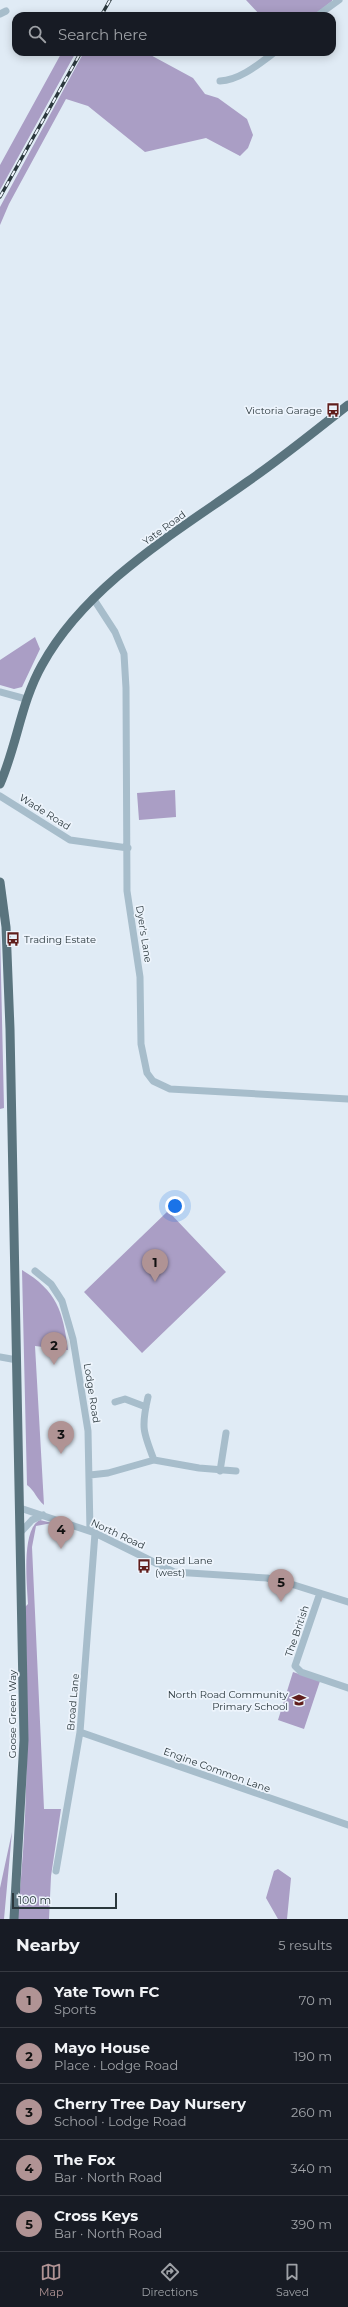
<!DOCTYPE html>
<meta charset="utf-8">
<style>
body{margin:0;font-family:Montserrat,sans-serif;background:#20242c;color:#f1f3f6}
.scale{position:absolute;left:12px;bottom:10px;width:105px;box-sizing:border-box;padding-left:4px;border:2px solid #2a373c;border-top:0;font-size:11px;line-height:14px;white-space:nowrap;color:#2a373c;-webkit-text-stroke:3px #edf4fc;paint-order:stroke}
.you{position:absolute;left:175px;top:1206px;width:14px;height:14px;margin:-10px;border:3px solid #fff;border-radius:50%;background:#1a73e8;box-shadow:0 0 0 6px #1a73e833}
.badge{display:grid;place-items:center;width:26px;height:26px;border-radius:50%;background:#b09394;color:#111;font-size:13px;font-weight:700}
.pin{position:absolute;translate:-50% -33px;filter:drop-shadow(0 1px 2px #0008)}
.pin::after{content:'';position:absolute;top:21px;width:14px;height:12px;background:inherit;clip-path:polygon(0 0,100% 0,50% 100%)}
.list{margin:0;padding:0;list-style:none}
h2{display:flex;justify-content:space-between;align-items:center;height:52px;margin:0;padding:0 16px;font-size:17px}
h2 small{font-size:13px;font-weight:400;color:#9ea1a6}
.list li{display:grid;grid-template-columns:26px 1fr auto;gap:12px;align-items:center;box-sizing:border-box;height:56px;padding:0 16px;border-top:1px solid #363941}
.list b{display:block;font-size:15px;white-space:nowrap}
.list p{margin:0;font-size:13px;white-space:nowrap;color:#9ea1a6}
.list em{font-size:13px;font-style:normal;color:#9ea1a6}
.icon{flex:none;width:22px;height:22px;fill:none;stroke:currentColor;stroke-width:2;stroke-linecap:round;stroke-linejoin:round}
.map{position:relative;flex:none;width:348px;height:1919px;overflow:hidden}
.search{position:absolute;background:#171b24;box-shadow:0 2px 10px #0003;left:12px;right:12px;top:12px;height:44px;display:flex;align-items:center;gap:10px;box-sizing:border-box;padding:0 14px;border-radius:12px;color:#9ea1a6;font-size:15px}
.sheet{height:332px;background:#171b24}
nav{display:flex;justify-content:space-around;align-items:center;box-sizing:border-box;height:56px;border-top:1px solid #363941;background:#171b24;font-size:11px;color:#9ea1a6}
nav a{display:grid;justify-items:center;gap:2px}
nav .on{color:#b09394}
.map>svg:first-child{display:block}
</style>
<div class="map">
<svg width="348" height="1919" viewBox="0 0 348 1919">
<rect width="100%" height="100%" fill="#e0ebf5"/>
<path fill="#aa9ec5" d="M 246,0 L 332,0 L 332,1 L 313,16 L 261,16 Z
M 62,52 L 76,52 L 0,190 L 0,165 Z
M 84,52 L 145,52 L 193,78 L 205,94 L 218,98 L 247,119 L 253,135 L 248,148 L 240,156 L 206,138 L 145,152 L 88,106 L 66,99 L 9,204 L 0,225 L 0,207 Z
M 35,637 L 40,649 L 22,687 L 14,689 L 0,685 L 0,660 Z
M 175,790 L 176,817 L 139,820 L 137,793 Z
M 0,930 L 4,1108 L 0,1109 Z
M 168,1211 L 226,1272 L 142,1353 L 84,1292 Z
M 22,1270 C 57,1291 63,1311 68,1350 L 35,1346 L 44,1505 C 36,1498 35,1491 27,1485 Z
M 40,1520 L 52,1523 L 36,1526 L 32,1547 L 44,1809 L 61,1809 L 51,1876 L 49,1919 L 17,1919 C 29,1815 28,1711 25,1607 L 28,1604 C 27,1585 21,1529 40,1520 Z
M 293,1672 L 320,1681 L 304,1729 L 278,1720 Z
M 12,1832 L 4,1919 L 0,1919 L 0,1888 Z
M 278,1869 L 291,1878 L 287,1919 L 278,1919 L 266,1898 L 274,1871 Z"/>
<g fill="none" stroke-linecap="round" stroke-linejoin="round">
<path stroke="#a7bdcb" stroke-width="7" d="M 0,14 L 6,11
M 317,16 L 339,0
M 220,81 C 240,80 259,64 275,52
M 93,598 L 115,632 L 124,654 L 126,688 L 127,891 L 140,977 L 141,1044 L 147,1073 L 153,1081 L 170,1089 L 348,1099
M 0,692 L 26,699
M 0,796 L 70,840 L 128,848
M 35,1271 L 51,1284 L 62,1301 L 73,1339 L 88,1431 L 90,1531
M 0,1357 L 17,1360
M 148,1397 C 141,1427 143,1432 154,1460
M 115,1402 L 125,1399 L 146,1407
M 220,1471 L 226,1433
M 90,1475 L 108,1473 L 154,1460 L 199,1468 L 236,1471
M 20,1508 L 95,1533 L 174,1572 L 267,1578 L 291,1584 L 348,1602
M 20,1533 L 32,1520 L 43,1515
M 320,1593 L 295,1666 L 301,1672 L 348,1688
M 80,1732 L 348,1825
M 56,1871 L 80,1732 L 95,1533"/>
<path stroke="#5a747e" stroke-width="9" d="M 0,784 C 17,745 21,702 42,665 C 86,585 175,533 247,482 C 282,458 315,431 348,405
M 0,882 L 6,927 L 10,1029 L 24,1740 L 14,1919"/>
<defs>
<path id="rail" d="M 101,16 L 110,0
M 0,197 L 81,52"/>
</defs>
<use href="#rail" stroke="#2a373c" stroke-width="3.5"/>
<use href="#rail" stroke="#edf4fc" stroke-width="2" stroke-dasharray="6" stroke-linecap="butt"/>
</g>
<defs>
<symbol id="bus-bare" viewBox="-9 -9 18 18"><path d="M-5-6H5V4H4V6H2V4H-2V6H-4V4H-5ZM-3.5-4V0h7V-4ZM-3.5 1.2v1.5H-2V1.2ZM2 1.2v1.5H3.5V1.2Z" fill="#601e1c" stroke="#edf4fc" stroke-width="2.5" paint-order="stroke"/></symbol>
<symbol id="school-bare" viewBox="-9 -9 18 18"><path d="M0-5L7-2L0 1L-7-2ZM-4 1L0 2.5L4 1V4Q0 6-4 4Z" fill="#601e1c" stroke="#edf4fc" stroke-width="2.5" paint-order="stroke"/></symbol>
</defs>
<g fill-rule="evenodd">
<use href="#bus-bare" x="323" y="400" width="20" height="20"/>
<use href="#bus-bare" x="3" y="929" width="20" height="20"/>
<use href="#bus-bare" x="134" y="1556" width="20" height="20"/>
<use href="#school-bare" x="289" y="1690" width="20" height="20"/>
</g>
<g text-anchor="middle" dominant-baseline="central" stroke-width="3.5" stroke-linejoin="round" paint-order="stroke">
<g font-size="10" fill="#2a373c" stroke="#edf4fc" text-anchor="end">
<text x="322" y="410">Victoria Garage</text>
<text x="24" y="939" text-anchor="start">Trading Estate</text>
<text x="155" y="1560" text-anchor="start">Broad Lane<tspan x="155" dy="12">(west)</tspan></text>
<text x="288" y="1694">North Road Community<tspan x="288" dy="12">Primary School</tspan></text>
</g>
<g font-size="10" fill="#2a373c" stroke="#edf4fc">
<text transform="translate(164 528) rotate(-36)">Yate Road</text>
<text transform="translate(45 812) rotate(32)">Wade Road</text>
<text transform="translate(144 934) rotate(81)">Dyer's Lane</text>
<text transform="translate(92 1393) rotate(81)">Lodge Road</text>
<text transform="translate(118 1534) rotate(25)">North Road</text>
<text transform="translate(297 1631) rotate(-71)">The British</text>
<text transform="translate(73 1702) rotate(-85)">Broad Lane</text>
<text transform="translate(12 1714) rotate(-90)">Goose Green Way</text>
<text transform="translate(217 1770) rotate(20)">Engine Common Lane</text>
</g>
</g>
</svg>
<div class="scale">100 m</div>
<div class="you"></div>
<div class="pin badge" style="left:155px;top:1282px">1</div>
<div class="pin badge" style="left:54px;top:1365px">2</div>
<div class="pin badge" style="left:61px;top:1454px">3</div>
<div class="pin badge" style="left:61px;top:1549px">4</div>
<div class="pin badge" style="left:281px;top:1602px">5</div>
<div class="search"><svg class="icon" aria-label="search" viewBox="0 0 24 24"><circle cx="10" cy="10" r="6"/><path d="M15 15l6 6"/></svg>Search here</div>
</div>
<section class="sheet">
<h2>Nearby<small>5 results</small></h2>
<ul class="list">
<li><span class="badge">1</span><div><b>Yate Town FC</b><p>Sports</p></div><em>70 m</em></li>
<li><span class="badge">2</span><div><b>Mayo House</b><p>Place · Lodge Road</p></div><em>190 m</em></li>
<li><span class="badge">3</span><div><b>Cherry Tree Day Nursery</b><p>School · Lodge Road</p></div><em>260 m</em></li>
<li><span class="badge">4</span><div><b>The Fox</b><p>Bar · North Road</p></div><em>340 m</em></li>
<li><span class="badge">5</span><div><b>Cross Keys</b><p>Bar · North Road</p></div><em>390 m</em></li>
</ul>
</section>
<nav>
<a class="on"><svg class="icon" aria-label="map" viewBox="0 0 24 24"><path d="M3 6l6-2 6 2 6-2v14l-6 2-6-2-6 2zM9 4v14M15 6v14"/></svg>Map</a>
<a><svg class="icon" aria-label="directions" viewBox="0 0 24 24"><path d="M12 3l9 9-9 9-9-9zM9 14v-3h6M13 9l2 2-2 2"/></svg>Directions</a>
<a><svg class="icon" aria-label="saved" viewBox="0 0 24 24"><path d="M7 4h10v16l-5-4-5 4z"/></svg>Saved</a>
</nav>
